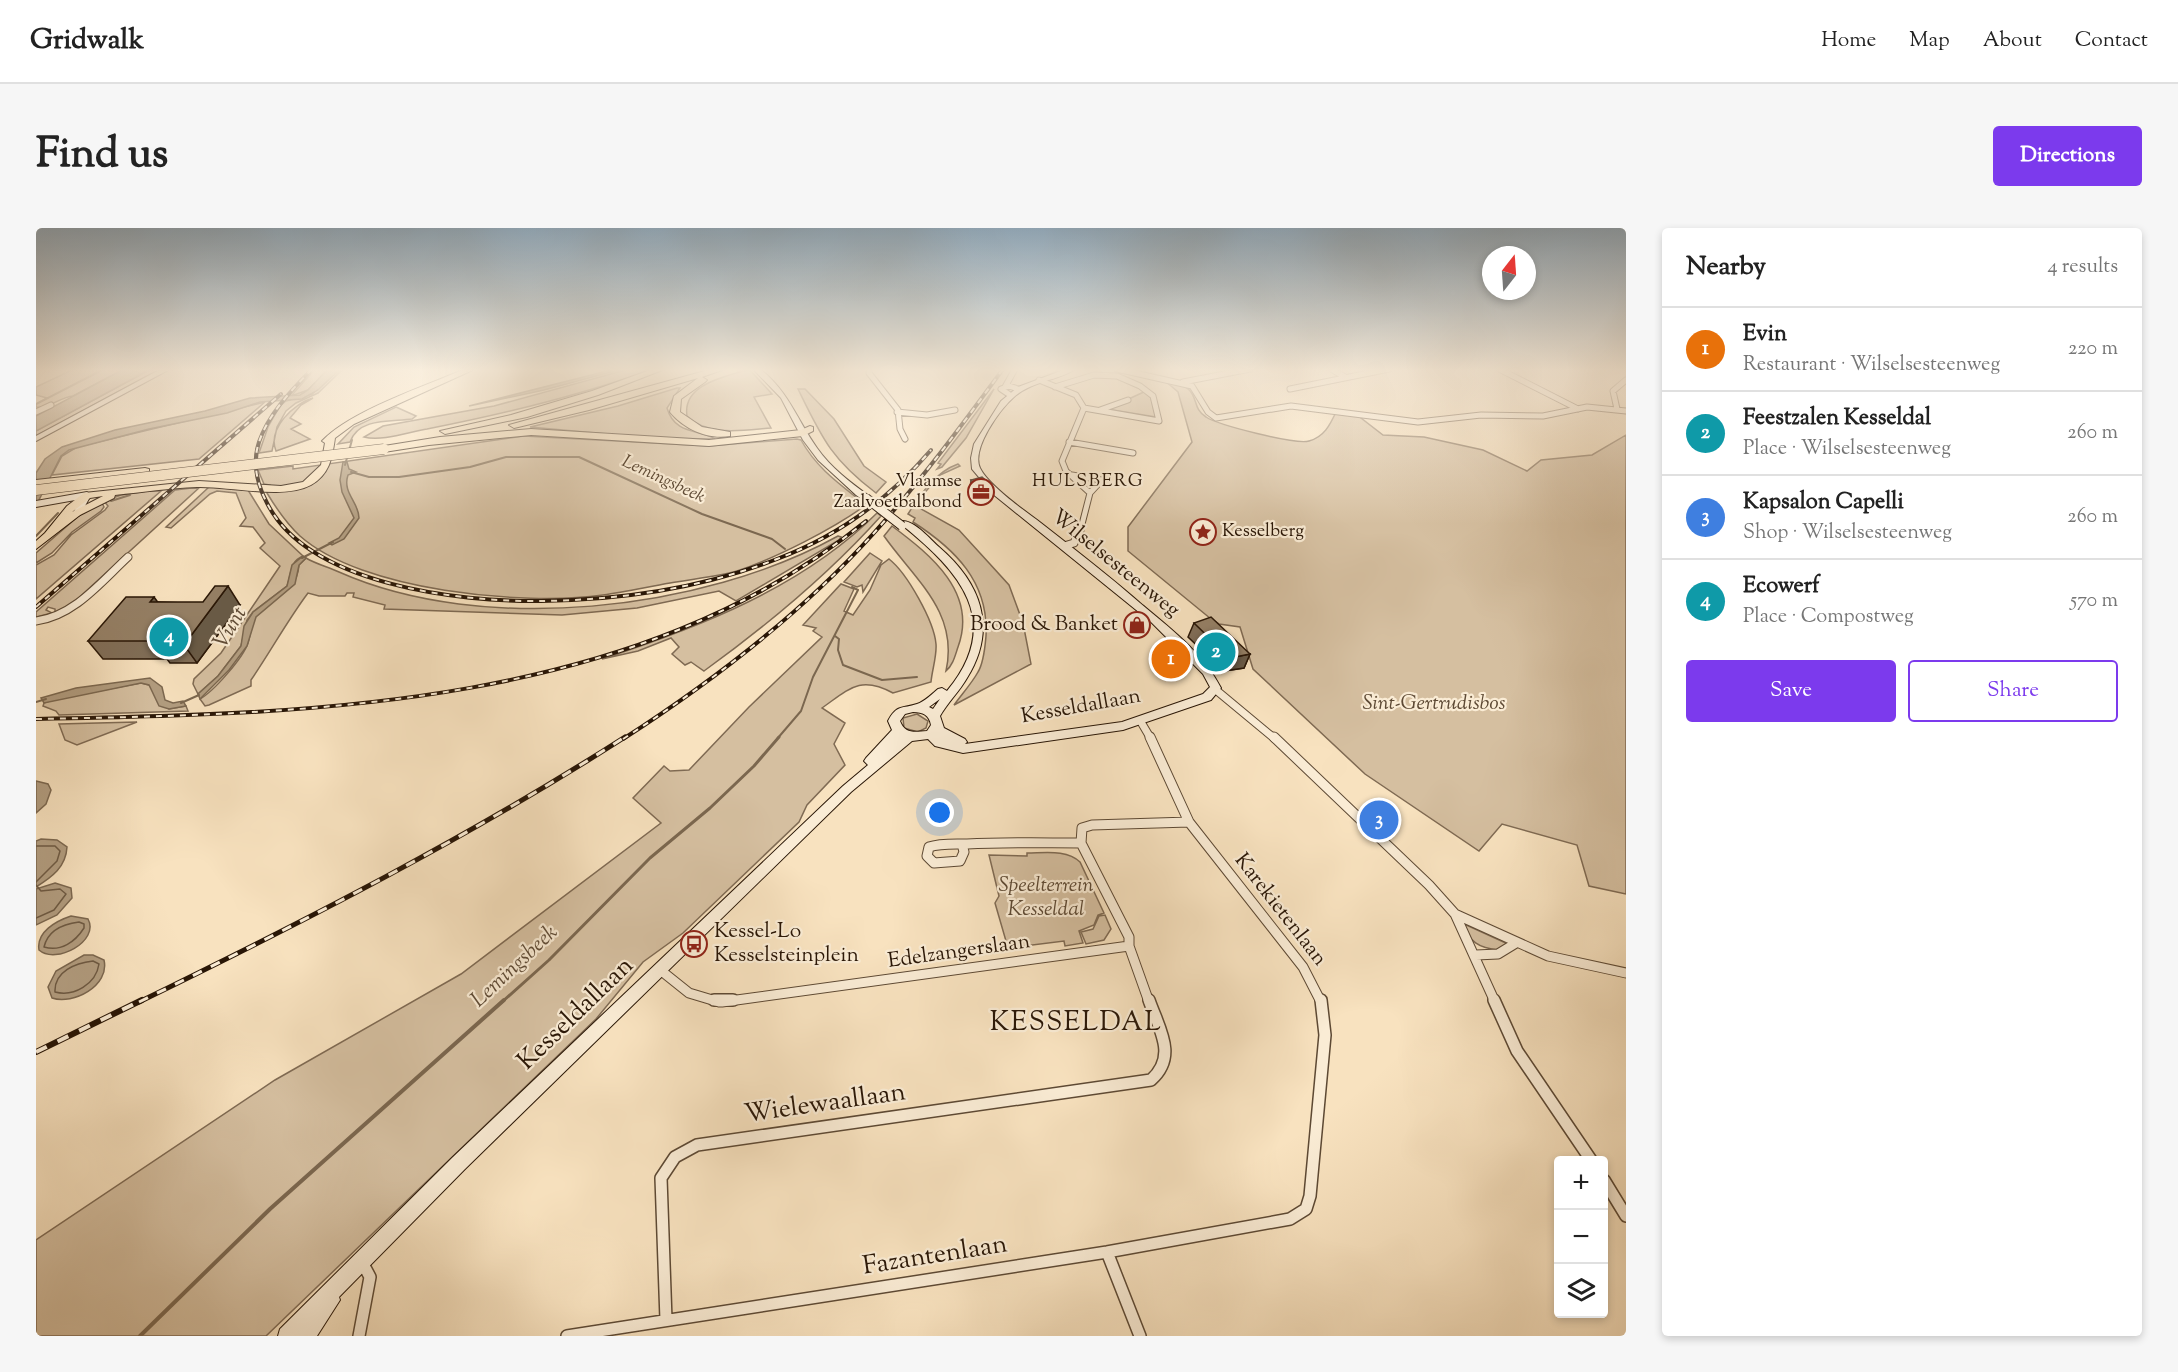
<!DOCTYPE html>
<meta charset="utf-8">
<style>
body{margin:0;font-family:"Sorts Mill Goudy",serif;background:#f6f6f6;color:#222}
.controls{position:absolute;right:18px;bottom:18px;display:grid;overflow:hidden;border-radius:6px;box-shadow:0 3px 9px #0003}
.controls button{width:54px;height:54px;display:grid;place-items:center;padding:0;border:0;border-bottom:2px solid #e0e0e0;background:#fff;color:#222;font:30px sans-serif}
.compass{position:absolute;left:1446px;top:18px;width:54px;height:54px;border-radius:50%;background:#fff;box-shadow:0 3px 9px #0003;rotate:17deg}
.you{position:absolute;left:904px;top:585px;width:21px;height:21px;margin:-15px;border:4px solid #fff;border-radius:50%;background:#1a73e8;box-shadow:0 0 0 9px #1a73e833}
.badge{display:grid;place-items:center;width:39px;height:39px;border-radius:50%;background:#7c3aed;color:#fff;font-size:20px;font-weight:700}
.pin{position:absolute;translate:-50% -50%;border:3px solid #fff;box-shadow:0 2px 6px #0006}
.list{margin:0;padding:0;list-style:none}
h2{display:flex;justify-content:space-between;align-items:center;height:78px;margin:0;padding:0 24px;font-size:26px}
h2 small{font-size:20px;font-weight:400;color:#767676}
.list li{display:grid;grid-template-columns:39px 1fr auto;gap:18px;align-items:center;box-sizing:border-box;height:84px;padding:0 24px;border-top:2px solid #e0e0e0}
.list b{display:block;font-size:22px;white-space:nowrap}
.list p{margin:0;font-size:20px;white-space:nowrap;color:#767676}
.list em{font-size:20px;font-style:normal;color:#767676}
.actions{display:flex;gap:12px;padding:18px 24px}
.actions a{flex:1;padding:14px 0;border:2px solid #7c3aed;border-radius:6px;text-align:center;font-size:21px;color:#7c3aed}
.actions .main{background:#7c3aed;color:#fff}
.icon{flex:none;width:33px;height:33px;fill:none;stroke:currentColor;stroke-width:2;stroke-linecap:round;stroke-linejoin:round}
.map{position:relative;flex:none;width:1590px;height:1108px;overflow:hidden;border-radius:6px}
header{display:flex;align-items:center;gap:36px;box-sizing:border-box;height:84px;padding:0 30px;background:#fff;border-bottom:2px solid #e0e0e0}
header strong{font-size:28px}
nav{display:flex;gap:33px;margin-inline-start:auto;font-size:21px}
.intro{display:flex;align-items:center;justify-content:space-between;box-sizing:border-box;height:144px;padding:0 36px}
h1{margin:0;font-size:42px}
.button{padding:15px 27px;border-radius:6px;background:#7c3aed;color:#fff;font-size:21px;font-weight:700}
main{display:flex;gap:36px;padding:0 36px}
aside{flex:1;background:#fff;border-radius:6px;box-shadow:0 3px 9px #0003}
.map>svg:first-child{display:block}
</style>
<header>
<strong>Gridwalk</strong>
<nav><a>Home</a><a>Map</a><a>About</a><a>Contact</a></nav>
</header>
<div class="intro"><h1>Find us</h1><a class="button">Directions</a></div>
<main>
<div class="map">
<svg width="1590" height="1108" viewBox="0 0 1590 1108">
<rect width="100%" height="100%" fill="#f8e2bf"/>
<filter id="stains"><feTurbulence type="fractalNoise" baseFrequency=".00333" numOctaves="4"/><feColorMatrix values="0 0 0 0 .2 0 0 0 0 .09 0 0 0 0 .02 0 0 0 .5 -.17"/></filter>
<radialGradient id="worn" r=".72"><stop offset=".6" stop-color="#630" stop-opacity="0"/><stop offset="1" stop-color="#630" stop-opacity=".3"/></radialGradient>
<path fill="#d5bfa0" stroke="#7f6a53" stroke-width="1.5" d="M 38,141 L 88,141 L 37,168 C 24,169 13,181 0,179 L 0,176 L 11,170 L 0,167 L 0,159 Z
M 115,141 L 124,141 L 0,208 L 0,203 Z
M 279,141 L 292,141 L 272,162 L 255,168 Z
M 304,141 L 307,141 L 282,165 L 260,175 L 250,183 L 241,199 L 236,223 L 223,225 L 232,199 L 244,178 L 250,173 L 276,166 Z
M 593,141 L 617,141 C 543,168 468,186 391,201 C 373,204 345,214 328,209 L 347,198 L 458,178 Z
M 713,141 L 736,166 L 718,169 L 735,200 C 708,202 672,209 651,188 C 646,156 689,149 713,141 Z
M 1128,152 C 1170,159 1151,177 1170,189 C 1182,197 1260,217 1273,213 C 1288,209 1294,197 1300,184 L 1321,187 L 1347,207 L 1388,209 L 1447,222 L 1491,243 L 1505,232 L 1556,227 L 1590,207 L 1590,666 L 1553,658 L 1541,617 L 1466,596 L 1443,623 L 1329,546 L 1217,441 L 1204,399 L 1183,396 L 1175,391 L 1092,323 L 1092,299 L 1156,214 L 1142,164 Z
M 641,160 L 644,160 L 631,180 C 639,208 665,201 679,211 L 615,210 L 494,199 L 582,178 Z
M 762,161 L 769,161 L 798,191 L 828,238 L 850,254 L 840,265 C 795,231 786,210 762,161 Z
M 958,161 L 930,210 L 906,239 L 901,241 L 905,236 L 902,235 Z
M 1110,163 L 1114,167 L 1120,189 L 1071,181 Z
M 277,170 L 265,177 L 254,190 L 265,196 L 255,201 L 274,211 L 240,223 C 231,201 258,175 277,170 Z
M 229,174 L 163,231 L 16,247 L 26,228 L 41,219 Z
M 360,179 L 380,188 L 376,191 C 356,194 323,189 314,214 L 302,216 L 318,199 Z
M 488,208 L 672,218 L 761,211 L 765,212 C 781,241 805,257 830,277 C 797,301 740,330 701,343 C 680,349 655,351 634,355 C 611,359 589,364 567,367 C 487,378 326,363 264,308 C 251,296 240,280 231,265 L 234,257 L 228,256 L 222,242 L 257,238 L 257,241 Z
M 922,236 L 924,238 L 904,247 L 878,277 L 923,302 L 973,357 L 987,395 L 995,436 L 918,477 C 926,466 936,455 942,444 C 948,434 949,419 950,408 C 953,354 919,321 877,294 L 879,290 L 872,286 C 884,267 899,244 922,236 Z
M 164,259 L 37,375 L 19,386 L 19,381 L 12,379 L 10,382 L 16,385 L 0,389 L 0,384 L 139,262 Z
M 173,259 L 212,262 L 233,296 L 267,328 C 253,334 256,345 251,358 L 217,384 L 211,392 L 205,418 L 182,448 L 162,466 L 157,456 L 158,451 L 185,425 L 244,338 L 224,320 L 229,315 L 217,299 L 204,298 L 210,290 L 200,265 L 181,263 L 174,266 L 135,300 L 130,299 Z
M 111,263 L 125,263 L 0,371 L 0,337 L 18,327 L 35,307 L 69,282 L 72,278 L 68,273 L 85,267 Z
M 66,275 L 68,279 L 65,283 L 36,304 L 16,325 L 0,335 L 0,325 L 46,285 Z
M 841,285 L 845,288 C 793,346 733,396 668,443 L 655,434 L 649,437 L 636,426 L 643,419 L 635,410 L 602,423 L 566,431 C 664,399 767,359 841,285 Z
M 856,298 C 895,327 942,365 922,419 C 919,428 917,437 910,443 C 923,384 879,352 848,308 Z
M 802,308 L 805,309 L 803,312 L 700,373 L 683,363 L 601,380 L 526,387 L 348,381 L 349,377 L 317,369 L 318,365 L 311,365 L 309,368 L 283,368 L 272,365 C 251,393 235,423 215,452 L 215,458 L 173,477 L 169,478 L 164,471 C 178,463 207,430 212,415 C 215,406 215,396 220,388 C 235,368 261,366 263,337 L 270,330 C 280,336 292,339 303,344 C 447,408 667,383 802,308 Z
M 834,325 L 846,333 L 827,364 L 826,357 L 821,359 L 808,354 Z
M 853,331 C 871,345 898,393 900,416 C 901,428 896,442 895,454 L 857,465 C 824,447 813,461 786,480 L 809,495 L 798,516 L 809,537 L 771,577 L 763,594 L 647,705 L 607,734 L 560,791 L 230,1108 L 0,1108 L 0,1012 L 239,852 L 425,746 L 625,595 L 597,570 L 628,538 L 634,543 L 653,542 L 713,479 L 786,409 L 777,403 L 780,400 L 767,397 L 805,356 L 818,361 L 808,383 L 817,387 L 834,362 L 845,337 Z
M 105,455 L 113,457 L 133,481 L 150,478 L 152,483 L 23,487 L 20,483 L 7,478 L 8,475 L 19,471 Z
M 881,486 L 892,493 L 890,500 L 882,504 L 868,500 L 867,490 Z
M 101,494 L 41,517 L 29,512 L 23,496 Z
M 991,625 C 1008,625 1031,621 1044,634 L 1068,685 L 1062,687 L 1058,697 L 1043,703 L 1047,715 L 1029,718 L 1028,713 L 972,720 L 959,675 L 963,668 L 953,627 L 991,628 Z
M 1069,687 L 1075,701 L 1068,712 L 1050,716 L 1045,704 L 1057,701 L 1063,688 Z
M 1426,695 L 1472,716 L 1463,722 C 1442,720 1434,714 1426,695 Z"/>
<path fill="#b29d80" stroke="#7b674f" stroke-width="1.5" d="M 88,141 L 115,141 L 0,203 L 0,188 Z
M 292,141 L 304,141 L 282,162 L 266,171 L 224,174 L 191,185 L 113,201 L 33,222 L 25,228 L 0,278 L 0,245 L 9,231 L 26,219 L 79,202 L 169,183 L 214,170 L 264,167 L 272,162 Z
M 579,141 L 586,141 L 508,162 L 433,178 Z
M 307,234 L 311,234 L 313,241 L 320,244 L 312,247 C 306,265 323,274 323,290 L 308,311 L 296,317 L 293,315 L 303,310 L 318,290 L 306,264 L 304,252 Z
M 267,328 L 270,330 L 263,337 L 259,356 L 220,389 L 211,418 L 193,442 L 164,471 L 162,466 L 182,448 L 205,418 L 208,398 L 217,384 L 251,358 L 256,337 Z
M 114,450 L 126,459 L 129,472 L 137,475 L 147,473 L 150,478 L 133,481 L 123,478 L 113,457 L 105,455 L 8,475 L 5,470 L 40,460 Z
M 0,553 L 12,556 L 15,562 L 10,576 L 0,585 Z
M 5,611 L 21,612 L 31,619 C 30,639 16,649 0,659 L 0,613 Z
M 19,655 L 35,660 L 36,670 L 21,687 L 0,697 L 0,661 Z
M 35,688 L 52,691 C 64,713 20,737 3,722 C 0,704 20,693 35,688 Z
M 48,727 L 57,727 L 68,732 C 74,758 37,777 16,770 L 12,759 L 20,743 Z"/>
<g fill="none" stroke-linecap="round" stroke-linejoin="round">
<path stroke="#6e5a43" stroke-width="1.5" d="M 0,618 L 19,618 L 24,623 L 21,633 L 0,654
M 0,657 L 5,663 L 24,661 L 30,666 L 18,682 L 0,690
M 43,694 L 48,696 L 48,700 C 39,714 25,724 8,719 C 12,702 27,696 43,694 Z
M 57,733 L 63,736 C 60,756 38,769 19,764 C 18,743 40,735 57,733 Z"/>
<path stroke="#7b674f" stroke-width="2" d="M 0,176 L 68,141
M 309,237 L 316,212
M 315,244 L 333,249 L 363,249 L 434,239 L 470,229 L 543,229 L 666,286 L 736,311 L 749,321
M 75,273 L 94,267
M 0,308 L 22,285
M 266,330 L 297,314
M 799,408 L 803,411 L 802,422 L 807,437 L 846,452 L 881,449
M 0,474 L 10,471
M 145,475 L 163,467
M 741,511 L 765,483 L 777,449 L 822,362 L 816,359"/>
<path stroke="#7b674f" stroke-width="3" d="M 466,774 L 513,732 L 614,630 L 674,580 L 718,538 L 743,509"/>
<path stroke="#7b674f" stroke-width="4" d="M 104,1108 L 234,981 L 468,772"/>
<defs>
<path id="street-far3" d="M 833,141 L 833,145 L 862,182 L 864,201 L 869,211
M 1081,141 L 1156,158 L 1172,184 L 1180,190 L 1255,178 L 1382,194 L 1445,187 L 1507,188 L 1551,179 L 1590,183
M 1295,141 L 1309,149
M 1463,141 L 1542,181
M 1003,152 L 1040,167 L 1048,180 L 1026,233 L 1030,243 L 1054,265 L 1044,304
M 1147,154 L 1214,141
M 969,159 L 979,141
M 1019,159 L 1058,147 L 1081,148 L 1104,158 L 1117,168 L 1123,193 L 1048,180
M 1254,161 L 1353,141
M 974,167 L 965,161 L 973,158 L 982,161
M 1581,181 L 1577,163 L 1590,152
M 1064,182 L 1092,172
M 0,184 L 15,177
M 861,184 L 891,187 L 919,182
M 1033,214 L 1097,225
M 1036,247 L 1066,252 L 1054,265"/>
<path id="street-far2" d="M 1028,318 L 1038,315 L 1044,302
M 0,393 C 38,388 65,354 92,329
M 1180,462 L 1239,511
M 1105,494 L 1115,511"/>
<path id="street-far1" d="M 1114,509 L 1153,594 L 1267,739 L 1285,774
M 1238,509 L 1393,657 L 1419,686 L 1459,774
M 1045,615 L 1093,709 L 1093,718 L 1113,774
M 926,616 L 928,624 L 924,633 L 898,635 L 891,628 L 893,619 C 904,615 919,616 931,616 C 969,614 1007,615 1045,615 L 1046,600 L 1056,597 L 1153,594
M 1419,686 L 1512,728 L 1590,745
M 1440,727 L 1462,726 L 1480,715
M 623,741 L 653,765 L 683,774
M 686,774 L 1093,718"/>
<path id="street" d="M 678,772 L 697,772
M 1458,772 L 1481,823 L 1555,932
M 1568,952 L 1590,988
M 1071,1024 L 1104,1108
M 630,1092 L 625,950 L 639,929 L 661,917 L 1115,852 C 1142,828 1123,801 1113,772
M 323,1108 L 334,1049 L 326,1034
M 531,1108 L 1071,1024 L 1254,991 L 1270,981 L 1274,968 L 1289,807 L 1285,772"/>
<path id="secondary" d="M 125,141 L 134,141 L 0,213 L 0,208 Z
M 717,141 L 724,141 C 753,164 761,192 781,220 C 795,240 814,254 833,268 L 833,272 L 827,272 L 820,267 L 782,232 L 767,212 L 745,170 Z
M 1030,141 L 1040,141 C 1021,153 996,153 978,169 C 964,181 935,221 944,240 C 952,257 989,283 1005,295 C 1038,321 1072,347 1104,375 C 1134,400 1167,425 1185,460 L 1175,472 L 1087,502 L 927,525 L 899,518 L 892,511 L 876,513 L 815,564 L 429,941 L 303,1069 L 304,1072 L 281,1108 L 242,1108 L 244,1101 L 417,929 L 807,558 L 832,537 L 828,533 L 830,530 L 856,502 L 852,493 C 861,476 866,481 881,476 C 888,474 896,466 902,461 L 906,460 L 911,463 C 969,393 923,343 866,297 L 866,293 C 878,292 894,311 903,319 C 945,355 962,400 931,450 C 923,464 912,474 904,488 L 908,500 L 929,511 L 931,514 L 929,516 L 1086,494 L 1167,466 L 1174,459 L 1167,446 L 1115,394 L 958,267 L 936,241 L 935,230 L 938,216 L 965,173 L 982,159 ZM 904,471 L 897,481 L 893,479 ZM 877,484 C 887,484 893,487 895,497 L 891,503 C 878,504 869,506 864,493 L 869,486 Z
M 51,264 L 55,267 L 44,287 L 41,288 L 37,285 L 45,271 L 0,279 L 0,273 Z"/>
<path id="primary" d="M 429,141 L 439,141 L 318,196 L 299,210 C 296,230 294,246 275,257 C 248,272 193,258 161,259 C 134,260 107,264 79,267 L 78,270 L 44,287 L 0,321 L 0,313 L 9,305 L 31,278 L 48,265 L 163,253 L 245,258 L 267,254 L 285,237 L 289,215 L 286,213 C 314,183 389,158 429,141 ZM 67,268 L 38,283 L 36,284 L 54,270 Z"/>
<path id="highway" d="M 617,141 L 629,141 L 562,167 L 491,189 L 409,206 L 404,203 L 475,187 L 556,163 Z
M 676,141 L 689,141 L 666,149 L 671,152 L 669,154 L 645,171 L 644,184 L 666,199 L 694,204 L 694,208 C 672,212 648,201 634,184 L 638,168 L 662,150 L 553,182 L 478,200 L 473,197 Z
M 774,198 L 777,199 L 777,203 L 767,208 L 673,218 L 495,207 L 393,217 L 348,224 L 343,221 L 348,218 L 404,209 L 495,201 L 673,212 L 765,202 Z
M 109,240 L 113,241 L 113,245 L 0,258 L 0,252 Z"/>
</defs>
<use href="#street-far3" stroke="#5d4934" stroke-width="7"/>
<use href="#street-far2" stroke="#5d4934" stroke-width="9"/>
<use href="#street-far1" stroke="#5d4934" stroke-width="11"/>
<use href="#street" stroke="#5d4934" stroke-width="14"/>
<use href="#secondary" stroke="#291606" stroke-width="2"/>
<use href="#primary" stroke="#291606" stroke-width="2"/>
<use href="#highway" stroke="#291606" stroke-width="2"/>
<use href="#street-far3" stroke="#faecd5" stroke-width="5"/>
<use href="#street-far2" stroke="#faecd5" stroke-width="7"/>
<use href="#street-far1" stroke="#faecd5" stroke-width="9"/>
<use href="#street" stroke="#faecd5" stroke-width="11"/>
<use href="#secondary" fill="#faecd5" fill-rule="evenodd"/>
<use href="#primary" fill="#f8e2bf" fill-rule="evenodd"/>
<use href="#highway" fill="#f8e2bf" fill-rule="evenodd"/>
<defs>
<path id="rail-far2" d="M 276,141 C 255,163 233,185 223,214 C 216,235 221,256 231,275 C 272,357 423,374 505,373 C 585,372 667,360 741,331 C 802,308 853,271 895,222
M 0,379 L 245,166
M 0,491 C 281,486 600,479 830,293
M 587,511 C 677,453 765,386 837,306 C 884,254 926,197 967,141"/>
<path id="rail-far1" d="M 103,774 C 269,693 433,609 589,509"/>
<path id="rail" d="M 0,824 L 106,772"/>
</defs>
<use href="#rail-far2" stroke="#291606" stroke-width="4"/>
<use href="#rail-far1" stroke="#291606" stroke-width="5"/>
<use href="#rail" stroke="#291606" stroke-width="6"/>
<use href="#rail-far2" stroke="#faecd5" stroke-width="2" stroke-dasharray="6" stroke-linecap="butt"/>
<use href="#rail-far1" stroke="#faecd5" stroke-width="3" stroke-dasharray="10" stroke-linecap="butt"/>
<use href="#rail" stroke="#faecd5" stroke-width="4" stroke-dasharray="12" stroke-linecap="butt"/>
<defs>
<path id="secondary-bridge" d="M 830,270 L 866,298"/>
<path id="highway-bridge" d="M 0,262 L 348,221"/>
</defs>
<use href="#secondary-bridge" stroke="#291606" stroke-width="10" stroke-linecap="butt"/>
<use href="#highway-bridge" stroke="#291606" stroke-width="11" stroke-linecap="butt"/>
<use href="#secondary-bridge" stroke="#faecd5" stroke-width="8"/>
<use href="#highway-bridge" stroke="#f8e2bf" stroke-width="10"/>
</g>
<path fill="#806e58" stroke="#291606" stroke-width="1.5" d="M 935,252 L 955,257 L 954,266 L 943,269 L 934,261 Z
M 121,374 L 204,377 L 161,435 L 134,435 L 131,431 L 67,431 L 52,413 Z
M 1158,395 L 1214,426 L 1208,440 L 1188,443 L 1152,409 Z"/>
<path fill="#685a47" stroke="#291606" stroke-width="1.5" d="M 955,257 L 954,266 L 943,269 L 944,260 Z
M 192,358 L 204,377 L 161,435 L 148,417 Z
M 118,369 L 131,387 L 114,374 Z
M 1214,426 L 1208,440 L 1188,443 L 1194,430 Z"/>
<path fill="#958066" stroke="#291606" stroke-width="1.5" d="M 946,249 L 955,257 L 944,260 L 935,252 Z
M 179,358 L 192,358 L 148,417 L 120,416 L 123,413 L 52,413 L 90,369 L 118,369 L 114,374 L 167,374 Z
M 1175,389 L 1214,426 L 1194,430 L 1158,395 Z"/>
<linearGradient id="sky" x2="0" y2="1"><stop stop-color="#92abbe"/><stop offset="0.48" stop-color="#fcf2e2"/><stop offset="1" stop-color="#fcf2e2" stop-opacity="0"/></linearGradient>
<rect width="1590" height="296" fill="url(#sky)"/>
<defs>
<symbol id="office-ring" viewBox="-11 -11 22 22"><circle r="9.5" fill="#faecd5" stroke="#8f2418" stroke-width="1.5"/><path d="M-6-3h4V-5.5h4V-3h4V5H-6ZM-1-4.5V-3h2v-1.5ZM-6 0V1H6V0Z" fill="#8f2418"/></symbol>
<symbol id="sight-ring" viewBox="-11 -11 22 22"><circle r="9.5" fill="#faecd5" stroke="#8f2418" stroke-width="1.5"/><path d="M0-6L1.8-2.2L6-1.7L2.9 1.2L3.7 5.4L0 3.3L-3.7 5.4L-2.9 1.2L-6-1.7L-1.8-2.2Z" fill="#8f2418"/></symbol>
<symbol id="shop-ring" viewBox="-11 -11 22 22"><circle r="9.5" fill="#faecd5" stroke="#8f2418" stroke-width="1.5"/><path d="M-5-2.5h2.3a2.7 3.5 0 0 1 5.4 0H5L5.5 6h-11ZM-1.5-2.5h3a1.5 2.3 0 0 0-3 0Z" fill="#8f2418"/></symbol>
<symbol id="bus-ring" viewBox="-11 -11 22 22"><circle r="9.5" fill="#faecd5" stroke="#8f2418" stroke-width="1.5"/><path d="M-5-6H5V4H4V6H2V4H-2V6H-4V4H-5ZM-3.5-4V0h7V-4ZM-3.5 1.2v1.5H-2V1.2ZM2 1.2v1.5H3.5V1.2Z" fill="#8f2418"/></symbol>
</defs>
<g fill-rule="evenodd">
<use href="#office-ring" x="930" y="249" width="30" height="30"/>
<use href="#sight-ring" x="1152" y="289" width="30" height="30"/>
<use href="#shop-ring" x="1086" y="382" width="30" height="30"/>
<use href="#bus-ring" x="643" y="701" width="30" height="30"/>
</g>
<g text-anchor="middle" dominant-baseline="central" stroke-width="4.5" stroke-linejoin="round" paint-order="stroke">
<g font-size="18" font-style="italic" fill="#604c37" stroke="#faecd5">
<text transform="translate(627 252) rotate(25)">Lemingsbeek</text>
</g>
<g font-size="18" fill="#291606" stroke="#faecd5" text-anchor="end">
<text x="926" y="254">Vlaamse<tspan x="926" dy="21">Zaalvoetbalbond</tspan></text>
<text x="1186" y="304" text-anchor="start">Kesselberg</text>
</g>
<g font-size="18" letter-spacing="1.5" fill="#291606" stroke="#faecd5">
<text x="1052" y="254">HULSBERG</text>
</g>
<g font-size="21" fill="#291606" stroke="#faecd5">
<text transform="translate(1079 336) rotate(39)">Wilselsesteenweg</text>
<text transform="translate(1045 479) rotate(-10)">Kesseldallaan</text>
<text transform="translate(1244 682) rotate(52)">Karekietenlaan</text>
<text transform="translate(923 724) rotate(-8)">Edelzangerslaan</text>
</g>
<g font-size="21" fill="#291606" stroke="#faecd5" text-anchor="end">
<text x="1082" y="397">Brood &amp; Banket</text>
<text x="678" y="704" text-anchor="start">Kessel-Lo<tspan x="678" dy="24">Kesselsteinplein</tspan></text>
</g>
<g font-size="21" font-style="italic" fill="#5d4934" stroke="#faecd5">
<text x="1398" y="476">Sint-Gertrudisbos</text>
<text x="1010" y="658">Speelterrein<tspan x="1010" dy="24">Kesseldal</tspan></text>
</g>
<g font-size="22" font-style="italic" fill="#604c37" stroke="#faecd5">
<text transform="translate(195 400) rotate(-59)">Vunt</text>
<text transform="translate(479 739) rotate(-43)">Lemingsbeek</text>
</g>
<g font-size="26" fill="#291606" stroke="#faecd5">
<text transform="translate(540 786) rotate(-44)">Kesseldallaan</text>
<text transform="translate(789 876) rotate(-8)">Wielewaallaan</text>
<text transform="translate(899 1028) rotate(-9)">Fazantenlaan</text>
</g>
<g font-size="27" letter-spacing="1.5" fill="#291606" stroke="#faecd5">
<text x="1040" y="795">KESSELDAL</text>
</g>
</g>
<rect width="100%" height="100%" filter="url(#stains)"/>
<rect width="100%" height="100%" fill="url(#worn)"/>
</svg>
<div class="controls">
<button>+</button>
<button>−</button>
<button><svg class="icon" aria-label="layers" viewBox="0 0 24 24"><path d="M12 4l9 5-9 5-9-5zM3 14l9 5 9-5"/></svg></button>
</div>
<svg class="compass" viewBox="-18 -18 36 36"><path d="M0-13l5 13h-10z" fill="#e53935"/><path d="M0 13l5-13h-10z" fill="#767676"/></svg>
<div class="you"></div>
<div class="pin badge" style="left:1135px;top:431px;background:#e8710a">1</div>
<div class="pin badge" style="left:1180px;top:424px;background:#0f9aa8">2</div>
<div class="pin badge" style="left:1343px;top:592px;background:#3f7fe0">3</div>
<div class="pin badge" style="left:133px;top:409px;background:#0f9aa8">4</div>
</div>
<aside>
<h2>Nearby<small>4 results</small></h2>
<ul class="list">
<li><span class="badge" style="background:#e8710a">1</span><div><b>Evin</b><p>Restaurant · Wilselsesteenweg</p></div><em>220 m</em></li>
<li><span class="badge" style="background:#0f9aa8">2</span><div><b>Feestzalen Kesseldal</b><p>Place · Wilselsesteenweg</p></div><em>260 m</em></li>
<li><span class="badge" style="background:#3f7fe0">3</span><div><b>Kapsalon Capelli</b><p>Shop · Wilselsesteenweg</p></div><em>260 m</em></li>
<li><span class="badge" style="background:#0f9aa8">4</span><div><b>Ecowerf</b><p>Place · Compostweg</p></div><em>570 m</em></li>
</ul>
<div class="actions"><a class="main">Save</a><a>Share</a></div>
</aside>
</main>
